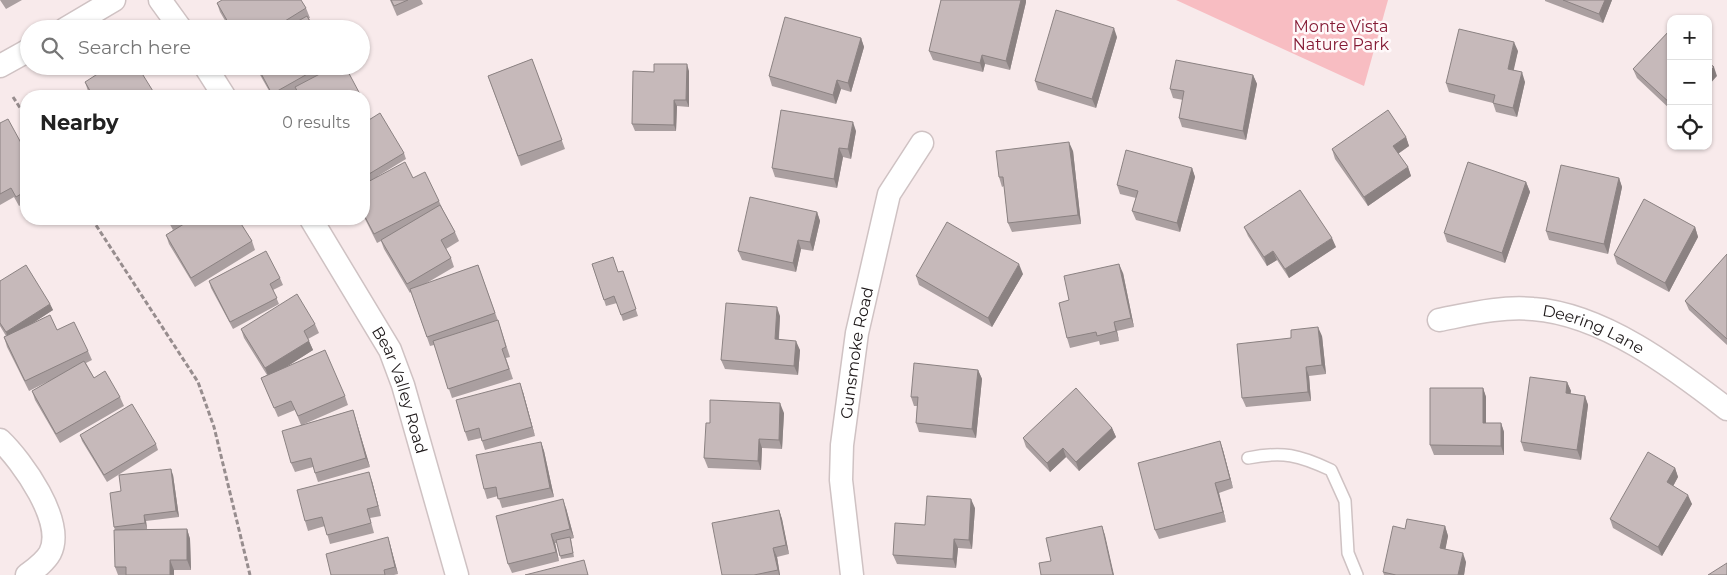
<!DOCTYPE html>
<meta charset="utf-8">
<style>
body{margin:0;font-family:Montserrat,sans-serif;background:#f2f2f2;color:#222}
.controls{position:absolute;right:15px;top:15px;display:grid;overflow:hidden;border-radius:10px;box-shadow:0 1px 4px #0004}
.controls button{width:45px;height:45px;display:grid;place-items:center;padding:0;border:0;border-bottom:1px solid #e0e0e0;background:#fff;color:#222;font:25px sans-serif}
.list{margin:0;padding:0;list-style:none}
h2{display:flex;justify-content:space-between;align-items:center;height:65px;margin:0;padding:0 20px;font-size:21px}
h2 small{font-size:16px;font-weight:400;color:#767676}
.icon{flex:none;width:28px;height:28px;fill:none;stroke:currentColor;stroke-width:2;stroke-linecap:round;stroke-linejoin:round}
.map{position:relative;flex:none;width:1727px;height:575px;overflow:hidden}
.search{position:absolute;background:#fff;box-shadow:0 1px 4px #0004;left:20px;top:20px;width:350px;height:55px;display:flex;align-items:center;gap:12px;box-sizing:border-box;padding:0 18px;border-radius:28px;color:#767676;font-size:19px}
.panel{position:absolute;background:#fff;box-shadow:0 1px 4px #0004;left:20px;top:90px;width:350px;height:135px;border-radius:20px}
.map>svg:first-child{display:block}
</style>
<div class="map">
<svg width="1727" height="575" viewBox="0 0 1727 575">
<rect width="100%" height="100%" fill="#f8eaeb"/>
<path fill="#f8bdc2" d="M 1176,0 L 1388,0 L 1364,86 Z"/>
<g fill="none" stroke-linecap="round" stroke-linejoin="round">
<defs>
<path id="service" d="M 1248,458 C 1283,451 1299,455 1331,470 L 1345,501 L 1348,553 L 1357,575"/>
<g id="minor">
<path d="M 160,0 L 181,29"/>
<path d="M 65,29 L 114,0"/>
<path d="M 0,66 L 29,50"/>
<path d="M 205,66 L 224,96"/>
<path id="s1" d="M 311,219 L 390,350 L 403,385 L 457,575"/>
<path id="s2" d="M 1439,320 C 1470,314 1502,306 1533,309 C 1603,314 1674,368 1727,409"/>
<path d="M 0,440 C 22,461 66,522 50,553 C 45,562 35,569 27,575"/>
<path id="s3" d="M 852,575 L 841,480 L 842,445 L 857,333 L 889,194 L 922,143"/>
</g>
</defs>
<use href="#service" stroke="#cfc2c3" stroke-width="14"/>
<use href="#minor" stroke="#cfc2c3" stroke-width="25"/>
<path stroke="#978d8e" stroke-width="3" stroke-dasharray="5 2.5" stroke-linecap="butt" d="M 13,97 L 26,117
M 92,219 L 198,382 L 214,427 L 250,575"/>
<use href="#service" stroke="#fff" stroke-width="11"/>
<use href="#minor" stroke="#fff" stroke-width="22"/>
</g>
<path fill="#aa9fa0" d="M 0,0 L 22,0 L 6,9 Z
M 390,0 L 421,0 L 423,4 L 397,16 Z
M 941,0 L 1026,0 L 1026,2 L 1010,70 L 985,64 L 983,72 L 933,60 L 929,51 Z
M 1545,0 L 1612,0 L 1603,23 L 1545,1 Z
M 217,3 L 306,8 L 310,18 L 309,18 L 314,29 L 230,29 L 220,12 Z
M 1671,29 L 1671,110 L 1637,78 L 1633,69 Z
M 1117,37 L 1096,108 L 1038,90 L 1035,81 Z
M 861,38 L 864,47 L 851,92 L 841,89 L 836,104 L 772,86 L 769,76 Z
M 1518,51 L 1513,70 L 1525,82 L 1517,117 L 1496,112 L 1493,103 L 1449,92 L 1446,83 Z
M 532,59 L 565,149 L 521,166 L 488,76 Z
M 255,66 L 317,66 L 320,74 L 361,96 L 298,96 L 296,91 L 288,96 L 272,96 Z
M 689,71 L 689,107 L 677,106 L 676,131 L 635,131 L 632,124 L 654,72 Z
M 128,73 L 156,96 L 91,96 L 88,91 L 85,82 Z
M 1253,75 L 1257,84 L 1246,140 L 1182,127 L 1179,118 L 1183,100 L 1173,98 L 1170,89 Z
M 364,102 L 368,113 L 364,115 Z
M 0,123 L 26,152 L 26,202 L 19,206 L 14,197 L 0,205 Z
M 364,123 L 404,153 L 406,159 L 378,176 L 413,178 L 439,201 L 443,210 L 455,232 L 459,241 L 446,249 L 451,258 L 454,267 L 425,284 L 478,265 L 501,329 L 510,357 L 506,358 L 513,379 L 452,398 L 434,345 L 430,346 L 411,292 L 410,293 L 384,249 L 381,241 L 377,243 L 364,217 Z
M 856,131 L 851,159 L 843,157 L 837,188 L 775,177 L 772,168 Z
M 1406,137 L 1409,146 L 1398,154 L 1408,167 L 1411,176 L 1368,206 L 1335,159 L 1332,149 Z
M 1073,151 L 1081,224 L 1012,232 L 1008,223 L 1004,186 L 1002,187 L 999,177 Z
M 1192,168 L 1195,177 L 1180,232 L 1136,220 L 1132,211 L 1136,198 L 1120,194 L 1117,185 Z
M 1619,178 L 1622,187 L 1608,254 L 1549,240 L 1546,231 Z
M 1526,182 L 1530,192 L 1505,263 L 1447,242 L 1444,233 Z
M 817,212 L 820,221 L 813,251 L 801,249 L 796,272 L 742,260 L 738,251 Z
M 145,219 L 162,219 L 148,225 Z
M 167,219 L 238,219 L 252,241 L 255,250 L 195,287 L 169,244 L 166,235 L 176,228 L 173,230 Z
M 1244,227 L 1336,247 L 1289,278 L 1277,260 L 1267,266 L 1248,236 Z
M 1695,227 L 1698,237 L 1669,292 L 1617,264 L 1614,255 Z
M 1727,254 L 1727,345 L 1689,310 L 1685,301 Z
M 592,264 L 618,272 L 623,271 L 638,316 L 623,321 L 617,303 L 606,306 Z
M 1123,273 L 1134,327 L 1117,331 L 1119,341 L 1100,345 L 1099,341 L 1070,348 L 1067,338 L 1069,300 Z
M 1023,274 L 992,327 L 919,285 L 916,276 Z
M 280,278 L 283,285 L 273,290 L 279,304 L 233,329 L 211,288 L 209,281 Z
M 0,281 L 50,304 L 53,310 L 30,325 L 57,330 L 88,351 L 92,360 L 86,363 L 94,378 L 120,397 L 124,406 L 60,443 L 35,400 L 32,391 L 51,380 L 29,391 L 7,347 L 4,337 L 6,336 L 0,326 Z
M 780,316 L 779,339 L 800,350 L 798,375 L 725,369 L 721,360 Z
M 315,324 L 319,333 L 308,339 L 313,350 L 286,367 L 345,396 L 348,405 L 302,425 L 353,410 L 370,467 L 318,482 L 313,467 L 295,472 L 291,463 L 301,425 L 295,410 L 278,417 L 261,378 L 267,375 L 244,338 L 241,329 Z
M 1322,336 L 1326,374 L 1309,376 L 1311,401 L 1246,407 L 1242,398 Z
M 978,370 L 982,379 L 976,438 L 919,432 L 916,423 L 917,406 L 914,406 L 911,397 Z
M 1567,382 L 1571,391 L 1570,394 L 1585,396 L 1588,405 L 1581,460 L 1524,451 L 1521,442 Z
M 1483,388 L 1486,397 L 1486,423 L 1501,423 L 1504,432 L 1504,455 L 1434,455 L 1430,445 Z
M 523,392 L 535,436 L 485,450 L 481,438 L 468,441 L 465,432 Z
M 784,413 L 782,449 L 762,448 L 761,470 L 708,468 L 704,458 L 710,423 Z
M 1112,428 L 1116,437 L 1079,471 L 1066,457 L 1050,472 L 1026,447 L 1023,438 Z
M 80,435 L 156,444 L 158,450 L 107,482 L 82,441 Z
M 1220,441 L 1223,450 L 1233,488 L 1219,493 L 1226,522 L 1159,539 L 1155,530 Z
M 541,442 L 544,451 L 554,497 L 502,508 L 498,496 L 487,499 L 484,489 Z
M 1675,468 L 1678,477 L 1673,486 L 1692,504 L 1662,556 L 1613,528 L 1610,519 Z
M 173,475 L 179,517 L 146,521 L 147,529 L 141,530 L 187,529 L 190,539 L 191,570 L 174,570 L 174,575 L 118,575 L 115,567 L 115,530 L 114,527 L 121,491 Z
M 372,481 L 381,516 L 370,518 L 374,533 L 330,544 L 325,526 L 308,531 L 305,521 Z
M 566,508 L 574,538 L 571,539 L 574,557 L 561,559 L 557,543 L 555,543 L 559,561 L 512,573 L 508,564 Z
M 975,508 L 972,549 L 958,548 L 956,568 L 897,564 L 893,555 L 925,525 Z
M 779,510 L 782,519 L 789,554 L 777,557 L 780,575 L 722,575 Z
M 1445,526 L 1448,536 L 1445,549 L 1466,562 L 1464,575 L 1384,575 L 1383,572 L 1405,529 Z
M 390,544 L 398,574 L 394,575 L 331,575 Z"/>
<path fill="#8b8282" d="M 1021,0 L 1026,0 L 1026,2 L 1010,70 L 1006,61 Z
M 1605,0 L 1612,0 L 1603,23 L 1599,14 Z
M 1114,28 L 1117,37 L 1096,108 L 1092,99 Z
M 861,38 L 864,47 L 851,92 L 848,83 Z
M 1514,42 L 1518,51 L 1512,78 L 1508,69 Z
M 982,55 L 985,64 L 983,72 L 980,63 Z
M 687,64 L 689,71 L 689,107 L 686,100 Z
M 1714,67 L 1717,76 L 1708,86 L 1708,73 Z
M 1522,72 L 1525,82 L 1517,117 L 1513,108 Z
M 1253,75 L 1257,84 L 1246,140 L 1243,131 Z
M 837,80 L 841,89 L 836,104 L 833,95 Z
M 674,100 L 677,106 L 676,131 L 674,125 Z
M 853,122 L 856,131 L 851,159 L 848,149 Z
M 1406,137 L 1409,146 L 1396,155 L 1393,146 Z
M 1069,142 L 1073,151 L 1081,224 L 1078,215 Z
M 839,148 L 843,157 L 837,188 L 834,179 Z
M 1408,167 L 1411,176 L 1368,206 L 1364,197 Z
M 1192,168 L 1195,177 L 1180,232 L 1177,223 Z
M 1619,178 L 1622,187 L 1608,254 L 1604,244 Z
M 1526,182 L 1530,192 L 1505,263 L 1502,253 Z
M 817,212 L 820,221 L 813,251 L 810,242 Z
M 1695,227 L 1698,237 L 1669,292 L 1665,283 Z
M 1332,238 L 1336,247 L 1289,278 L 1285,269 Z
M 798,240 L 801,249 L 796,272 L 793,263 Z
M 1273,251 L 1277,260 L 1267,266 L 1264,257 Z
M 1019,264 L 1023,274 L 992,327 L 988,318 Z
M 1119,264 L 1123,273 L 1134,327 L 1131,318 Z
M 50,304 L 53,310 L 8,339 L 6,332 Z
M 777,307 L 780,316 L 778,348 L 775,339 Z
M 1114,322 L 1117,331 L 1119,341 L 1116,331 Z
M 1318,327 L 1322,336 L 1326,374 L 1322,365 Z
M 309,341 L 313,350 L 269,378 L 265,368 Z
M 796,341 L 800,350 L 798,375 L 794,366 Z
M 1306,367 L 1309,376 L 1311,401 L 1308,392 Z
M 978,370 L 982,379 L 976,438 L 972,429 Z
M 1567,382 L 1571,391 L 1569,402 L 1566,393 Z
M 520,383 L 523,392 L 535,436 L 532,427 Z
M 1483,388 L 1486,397 L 1486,432 L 1483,423 Z
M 1585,396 L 1588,405 L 1581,460 L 1577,450 Z
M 780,403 L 784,413 L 782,449 L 779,440 Z
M 353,410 L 356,420 L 370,467 L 366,458 Z
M 1501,423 L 1504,432 L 1504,455 L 1501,446 Z
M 1112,428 L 1116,437 L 1079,471 L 1076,462 Z
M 759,439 L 762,448 L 761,470 L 758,461 Z
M 1220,441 L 1223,450 L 1233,488 L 1230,479 Z
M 541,442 L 544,451 L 554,497 L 550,488 Z
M 1063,448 L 1066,457 L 1050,472 L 1047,463 Z
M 1675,468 L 1678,477 L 1670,492 L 1667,482 Z
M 171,469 L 173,475 L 179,517 L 176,511 Z
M 369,472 L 372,481 L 381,516 L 378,506 Z
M 1215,483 L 1219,493 L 1226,522 L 1223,512 Z
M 1688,495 L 1692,504 L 1662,556 L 1658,547 Z
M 563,499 L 566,508 L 574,538 L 570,529 Z
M 971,499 L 975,508 L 972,549 L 969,540 Z
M 779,510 L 782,519 L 789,554 L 786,545 Z
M 144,515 L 146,521 L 147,529 L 145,523 Z
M 1102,526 L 1105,535 L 1114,575 L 1113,575 Z
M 1445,526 L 1448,536 L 1444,557 L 1440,548 Z
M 187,529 L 190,539 L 191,570 L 187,560 Z
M 551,534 L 555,543 L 559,561 L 556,552 Z
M 388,537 L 390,544 L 398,574 L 395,567 Z
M 954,539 L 958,548 L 956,568 L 953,559 Z
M 773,548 L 777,557 L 780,575 L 779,575 L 778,570 Z
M 1463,553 L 1466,562 L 1464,575 L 1458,575 Z
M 170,560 L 174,570 L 174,575 L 170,575 Z"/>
<path fill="#c6b9ba" stroke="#8b8282" d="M 222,0 L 301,0 L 306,8 L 272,29 L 232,29 L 217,3 Z
M 391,0 L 408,0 L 394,6 Z
M 941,0 L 1021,0 L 1006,61 L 982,55 L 980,63 L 929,51 Z
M 1563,0 L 1605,0 L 1599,14 Z
M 1056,10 L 1114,28 L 1092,99 L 1035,81 Z
M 307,16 L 314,29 L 284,29 Z
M 785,17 L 861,38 L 848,83 L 837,80 L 833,95 L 769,76 Z
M 1459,29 L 1514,42 L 1508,69 L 1522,72 L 1513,108 L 1493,103 L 1495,95 L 1446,83 Z
M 1671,29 L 1671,104 L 1633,69 Z
M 532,59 L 562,140 L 518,156 L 488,76 Z
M 1176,60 L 1253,75 L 1243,131 L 1179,118 L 1184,91 L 1170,89 Z
M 1708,62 L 1714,67 L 1708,73 Z
M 654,64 L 687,64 L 686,100 L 674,100 L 674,125 L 632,124 L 633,71 L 654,72 Z
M 110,66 L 124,66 L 128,73 L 138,67 L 156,96 L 93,96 L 85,82 Z
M 257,66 L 317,66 L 318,68 L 272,94 Z
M 335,66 L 345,66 L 361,96 L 300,96 L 295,87 Z
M 781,110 L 853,122 L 848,149 L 839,148 L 834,179 L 772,168 Z
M 1388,110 L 1406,137 L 1393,146 L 1408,167 L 1364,197 L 1332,149 Z
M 380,113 L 404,153 L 364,177 L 364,123 Z
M 8,119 L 26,152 L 26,191 L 16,197 L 11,188 L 0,194 L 0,123 Z
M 1069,142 L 1078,215 L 1008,223 L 1003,177 L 999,177 L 996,151 Z
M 1126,150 L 1192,168 L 1177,223 L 1132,211 L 1138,191 L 1117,185 Z
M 405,162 L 413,178 L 425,172 L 439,201 L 374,234 L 364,215 L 364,184 Z
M 1468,162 L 1526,182 L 1502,253 L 1444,233 Z
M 1561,165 L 1619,178 L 1604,244 L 1546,231 Z
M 1300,190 L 1332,238 L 1285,269 L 1273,251 L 1264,257 L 1244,227 Z
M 750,197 L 817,212 L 810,242 L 798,240 L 793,263 L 738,251 Z
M 1644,199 L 1695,227 L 1665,283 L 1614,255 Z
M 440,205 L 455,232 L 441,240 L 451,258 L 407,284 L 381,240 Z
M 192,219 L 238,219 L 252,241 L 191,278 L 166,235 Z
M 947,222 L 1019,264 L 988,318 L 916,276 Z
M 266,251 L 280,278 L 270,284 L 277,298 L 230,322 L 209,281 Z
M 1727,254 L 1727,339 L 1685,301 Z
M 613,257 L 618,272 L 623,271 L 636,309 L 621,315 L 614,296 L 604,300 L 592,264 Z
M 1119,264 L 1131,318 L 1114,322 L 1116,331 L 1097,336 L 1096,332 L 1067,338 L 1059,303 L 1069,300 L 1064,276 Z
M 26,265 L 50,304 L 6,332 L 0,323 L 0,281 Z
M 478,265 L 495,313 L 427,337 L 410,289 Z
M 297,294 L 315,324 L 304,331 L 309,341 L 265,368 L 241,329 Z
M 726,303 L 777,307 L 775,339 L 796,341 L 794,366 L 721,360 Z
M 50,315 L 57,330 L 74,322 L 88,351 L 25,381 L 4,337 Z
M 498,320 L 506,347 L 502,349 L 509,369 L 448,389 L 433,341 Z
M 1318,327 L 1322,365 L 1306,367 L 1308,392 L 1242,398 L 1237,344 L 1291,338 L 1291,330 Z
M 325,350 L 345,396 L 298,416 L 291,401 L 274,408 L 261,378 Z
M 84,361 L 94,378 L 105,371 L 120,397 L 56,434 L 32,391 Z
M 914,363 L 978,370 L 972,429 L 916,423 L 918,397 L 911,397 Z
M 1530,377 L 1567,382 L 1566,393 L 1585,396 L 1577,450 L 1521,442 Z
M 520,383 L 532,427 L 482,441 L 479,428 L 465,432 L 456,400 Z
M 1076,388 L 1112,428 L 1076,462 L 1063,448 L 1047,463 L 1023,438 Z
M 1430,388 L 1483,388 L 1483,423 L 1501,423 L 1501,446 L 1430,445 Z
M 710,400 L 780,403 L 779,440 L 759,439 L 758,461 L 704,458 L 706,423 L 710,423 Z
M 132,404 L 156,444 L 104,475 L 80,435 Z
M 353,410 L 366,458 L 315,473 L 311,458 L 291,463 L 282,431 Z
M 1220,441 L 1230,479 L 1215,483 L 1223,512 L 1155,530 L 1138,463 Z
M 541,442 L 550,488 L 498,499 L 496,487 L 484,489 L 476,455 Z
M 1648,452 L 1675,468 L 1667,482 L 1688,495 L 1658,547 L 1610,519 Z
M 171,469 L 176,511 L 144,515 L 145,523 L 114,527 L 110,493 L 121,491 L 119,475 Z
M 369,472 L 378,506 L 367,509 L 371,523 L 327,535 L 322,517 L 305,521 L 297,490 Z
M 927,496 L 971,499 L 969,540 L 954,539 L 953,559 L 893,555 L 895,523 L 925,525 Z
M 563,499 L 570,529 L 551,534 L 556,552 L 508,564 L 496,516 Z
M 779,510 L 786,545 L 773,548 L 778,570 L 754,575 L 722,575 L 712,523 Z
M 1407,519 L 1445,526 L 1440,548 L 1463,553 L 1458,575 L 1396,575 L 1383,572 L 1393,526 L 1405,529 Z
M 1102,526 L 1113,575 L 1041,575 L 1039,563 L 1051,561 L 1046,538 Z
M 187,529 L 187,560 L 170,560 L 170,575 L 126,575 L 126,567 L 115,567 L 114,530 Z
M 388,537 L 395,567 L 384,570 L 385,575 L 331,575 L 326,554 Z
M 570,537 L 573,553 L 560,556 L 556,540 Z
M 584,560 L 588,575 L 525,575 Z
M 1727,563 L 1727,575 L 1708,575 Z"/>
<g text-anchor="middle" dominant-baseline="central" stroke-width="5" stroke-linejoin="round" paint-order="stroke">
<g font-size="16" fill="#841a34" stroke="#fff9fa">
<text x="1341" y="26">Monte Vista<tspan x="1341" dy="18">Nature Park</tspan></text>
</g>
<g font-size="16" fill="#1e191a" stroke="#fff9fa">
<text stroke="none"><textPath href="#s2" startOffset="159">Deering Lane</textPath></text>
<text stroke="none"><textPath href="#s3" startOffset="224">Gunsmoke Road</textPath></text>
<text stroke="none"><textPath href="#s1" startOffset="194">Bear Valley Road</textPath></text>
</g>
</g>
</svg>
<div class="controls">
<button>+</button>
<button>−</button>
<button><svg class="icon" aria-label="locate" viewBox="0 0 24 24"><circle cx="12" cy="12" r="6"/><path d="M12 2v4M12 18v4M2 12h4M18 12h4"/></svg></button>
</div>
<div class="search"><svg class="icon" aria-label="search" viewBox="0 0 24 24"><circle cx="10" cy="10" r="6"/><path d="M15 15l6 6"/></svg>Search here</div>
<section class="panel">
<h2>Nearby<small>0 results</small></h2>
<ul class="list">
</ul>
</section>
</div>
